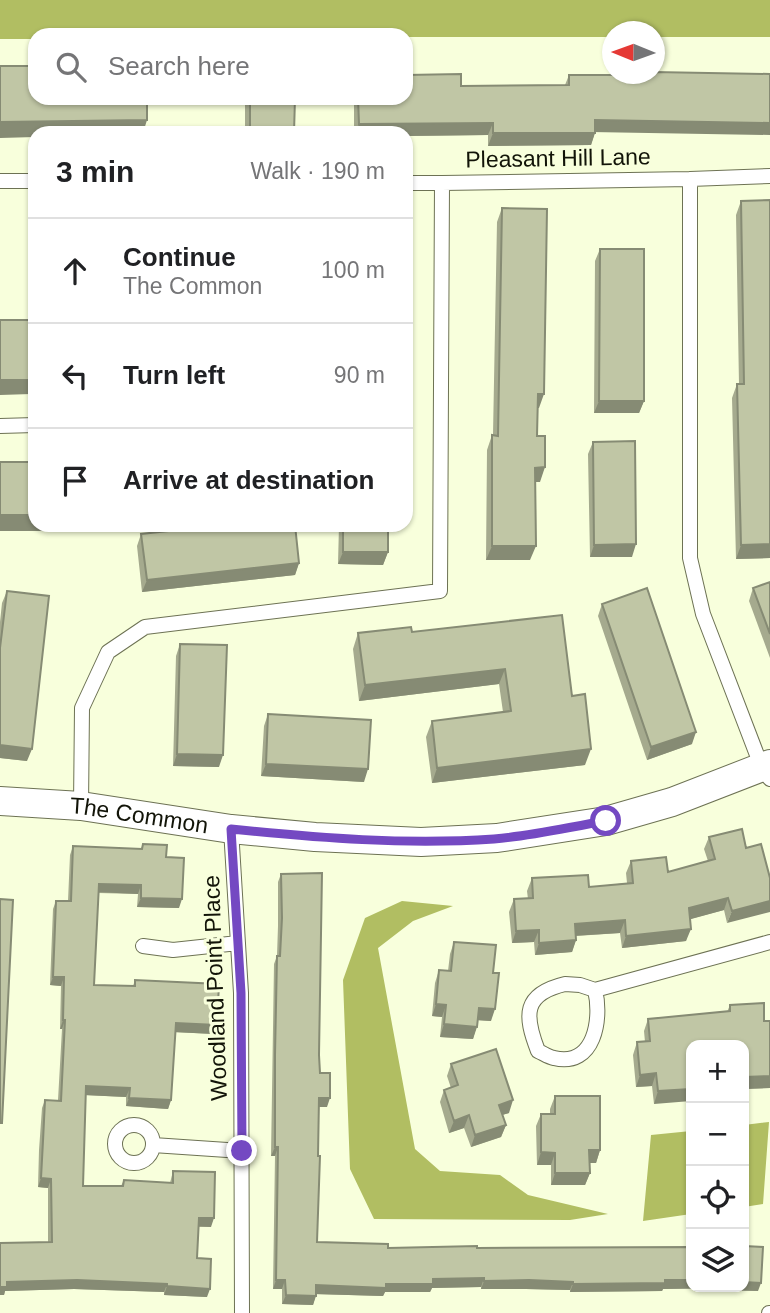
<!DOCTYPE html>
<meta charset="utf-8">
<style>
body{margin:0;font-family:Arial,sans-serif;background:#f2f2f2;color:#202124}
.controls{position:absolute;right:21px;bottom:21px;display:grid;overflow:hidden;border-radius:14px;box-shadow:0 2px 5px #0004}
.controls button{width:63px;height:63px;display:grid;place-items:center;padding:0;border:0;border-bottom:2px solid #e0e0e0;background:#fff;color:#202124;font:35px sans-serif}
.compass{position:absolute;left:602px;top:21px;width:63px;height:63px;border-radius:50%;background:#fff;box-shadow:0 2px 5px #0004;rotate:271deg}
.stop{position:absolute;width:21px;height:21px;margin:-16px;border:5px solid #7449c2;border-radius:50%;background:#fff}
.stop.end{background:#7449c2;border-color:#fff;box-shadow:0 2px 7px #0008}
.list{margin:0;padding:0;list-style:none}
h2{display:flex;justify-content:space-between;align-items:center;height:91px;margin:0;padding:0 28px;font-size:30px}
h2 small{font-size:23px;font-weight:400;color:#757577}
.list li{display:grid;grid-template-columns:46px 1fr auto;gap:21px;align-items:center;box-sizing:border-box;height:105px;padding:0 28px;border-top:2px solid #e0e0e0}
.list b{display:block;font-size:26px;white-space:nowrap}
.list p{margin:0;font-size:23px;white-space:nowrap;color:#757577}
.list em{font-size:23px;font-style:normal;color:#757577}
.icon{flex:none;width:38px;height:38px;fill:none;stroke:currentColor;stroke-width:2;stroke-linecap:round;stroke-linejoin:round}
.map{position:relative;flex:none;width:770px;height:1313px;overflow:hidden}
.search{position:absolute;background:#fff;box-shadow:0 2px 5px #0004;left:28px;top:28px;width:385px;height:77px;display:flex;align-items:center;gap:18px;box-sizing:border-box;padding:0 24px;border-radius:21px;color:#757577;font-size:26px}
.panel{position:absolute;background:#fff;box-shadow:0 2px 5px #0004;left:28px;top:126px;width:385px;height:406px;border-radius:21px}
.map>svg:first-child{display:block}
</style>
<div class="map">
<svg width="770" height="1313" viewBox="0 0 770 1313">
<rect width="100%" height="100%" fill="#f8ffdc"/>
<path fill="#b1be62" d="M 0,0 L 770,0 L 770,37 L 655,37 L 654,32 L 612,32 L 612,37 L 406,37 L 406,35 L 35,35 L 35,39 L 0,39 Z
M 402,901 L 453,906 L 413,921 L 378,948 L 415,1149 L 440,1171 L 500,1175 L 528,1195 L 608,1214 L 570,1220 L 374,1219 L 350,1169 L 343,980 L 365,918 Z
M 769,1122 L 763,1204 L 744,1207 L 744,1125 Z
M 691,1131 L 691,1214 L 643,1221 L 651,1135 Z"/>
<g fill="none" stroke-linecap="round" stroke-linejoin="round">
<defs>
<path id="lane" d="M 690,179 L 770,176
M 0,181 L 35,181
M 406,183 L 442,183
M 0,426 L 35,425
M 81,806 L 82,708 L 108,652 L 145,627 L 440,591 L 442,183 L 690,179 L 690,558 L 703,614 L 762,768 L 770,779
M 231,829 L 241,993 L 242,1313
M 143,946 L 173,950 L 238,943
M 565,984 L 580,985 L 595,990 C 602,1018 595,1068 554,1058 C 548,1057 543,1053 538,1051 C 524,1015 523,994 565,984 Z
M 595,990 L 770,942
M115 1144a19 19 0 1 1 38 0a19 19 0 1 1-38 0Z
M 153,1145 L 242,1151
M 769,1313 L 770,1313"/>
<g id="street">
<path id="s1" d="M 0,801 L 81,806 L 231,829 L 315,837 L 421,842 L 497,838 L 606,821 L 672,802 L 770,764"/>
</g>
</defs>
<use href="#lane" stroke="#6d7254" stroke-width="16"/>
<use href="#street" stroke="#6d7254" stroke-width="30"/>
<use href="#lane" stroke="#fff" stroke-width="14"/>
<use href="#street" stroke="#fff" stroke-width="28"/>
</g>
<path fill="#a5aa8e" d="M 628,74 L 654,74 L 595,132 L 591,145 L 488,146 L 488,135 L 406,136 L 406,133 L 354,133 L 354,98 L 406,98 L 406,75 L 461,86 L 565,85 L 569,75 L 628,75 Z
M 245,98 L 295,98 L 294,133 L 245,133 Z
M 770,200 L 770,558 L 736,559 L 732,398 L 737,384 L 739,384 L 736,215 L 741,201 Z
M 502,208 L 539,408 L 538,408 L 537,436 L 540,482 L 535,482 L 530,560 L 486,560 L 487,450 L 492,435 L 493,435 L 497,222 Z
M 600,249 L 644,401 L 639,413 L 594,413 L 595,261 Z
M 593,442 L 632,557 L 590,557 L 588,454 Z
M 339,525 L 388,525 L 388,552 L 383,565 L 338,564 Z
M 141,534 L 299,563 L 295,575 L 142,592 L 137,546 Z
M 770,582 L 770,658 L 749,601 L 753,588 Z
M 7,591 L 27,761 L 0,758 L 0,622 L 2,603 Z
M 602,604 L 692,744 L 647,760 L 598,616 Z
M 412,632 L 572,696 L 585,765 L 432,783 L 426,737 L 432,721 L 503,712 L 499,684 L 359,701 L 353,649 L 358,633 Z
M 180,644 L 219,767 L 173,766 L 176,656 Z
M 268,714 L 364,782 L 261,776 L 264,726 Z
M 709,837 L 746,848 L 761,844 L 727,923 L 724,910 L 690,919 L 686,941 L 622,948 L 620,933 L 576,936 L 576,940 L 572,952 L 535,955 L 534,942 L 512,943 L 509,912 L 514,899 L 528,899 L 527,891 L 532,878 L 589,887 L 627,883 L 626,873 L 631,861 L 668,872 L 708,861 L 704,849 Z
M 143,844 L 166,857 L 179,908 L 137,907 L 138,894 L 98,893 L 94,985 L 133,986 L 135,980 L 214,1034 L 175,1032 L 171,1100 L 168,1109 L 126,1106 L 126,1097 L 86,1095 L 83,1186 L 121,1186 L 124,1180 L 170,1183 L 173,1171 L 211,1227 L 199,1227 L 197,1258 L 207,1297 L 164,1295 L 164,1292 L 74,1289 L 5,1291 L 4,1295 L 0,1295 L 0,1243 L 48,1242 L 48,1188 L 38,1187 L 39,1150 L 42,1108 L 45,1100 L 58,1100 L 62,1029 L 60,1029 L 61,986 L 50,985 L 53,909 L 56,901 L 68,901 L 70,855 L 73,846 L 141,849 Z
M 281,874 L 319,1055 L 320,1073 L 327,1107 L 319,1107 L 317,1242 L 388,1248 L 477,1248 L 691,1287 L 744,1287 L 758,1291 L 724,1290 L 724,1288 L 663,1289 L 662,1291 L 570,1292 L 570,1290 L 526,1289 L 481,1289 L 481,1287 L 432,1288 L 430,1292 L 385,1292 L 383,1296 L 316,1294 L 313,1305 L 282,1304 L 282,1289 L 273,1289 L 275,1156 L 271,1156 L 274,964 L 277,956 L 278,926 L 278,882 Z
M 454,942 L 493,973 L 491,1021 L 478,1020 L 473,1039 L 440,1037 L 442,1017 L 432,1016 L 435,983 L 439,970 L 448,971 L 450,954 Z
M 730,1005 L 764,1021 L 770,1088 L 744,1089 L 744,1045 L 654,1104 L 652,1086 L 636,1087 L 633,1055 L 637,1042 L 645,1042 L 644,1031 L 648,1019 L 727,1012 Z
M 451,1064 L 509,1113 L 502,1115 L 506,1125 L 501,1137 L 471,1147 L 464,1128 L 449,1133 L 440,1102 L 444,1090 L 451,1088 L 447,1076 Z
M 555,1096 L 600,1150 L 596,1163 L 590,1163 L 590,1173 L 585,1185 L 551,1185 L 551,1165 L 537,1165 L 536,1126 L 541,1114 L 550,1114 L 550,1109 Z"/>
<path fill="#868b74" d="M 147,120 L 143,133 L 35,133 L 35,137 L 0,138 L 0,122 Z
M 595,120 L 770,123 L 770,135 L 591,132 Z
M 493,123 L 488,135 L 406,136 L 406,133 L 355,133 L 359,124 Z
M 493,133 L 595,133 L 591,145 L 488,146 Z
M 35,374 L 35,385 L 31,394 L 0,395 L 0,380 Z
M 538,394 L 544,394 L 539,408 L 533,408 Z
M 599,401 L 644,401 L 639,413 L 594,413 Z
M 545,467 L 540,482 L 530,482 L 535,468 Z
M 0,515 L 35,515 L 35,525 L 105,525 L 103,531 L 0,531 Z
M 636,544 L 632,557 L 590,557 L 594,545 Z
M 770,544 L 770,558 L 736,559 L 741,545 Z
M 492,546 L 536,546 L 530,560 L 486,560 Z
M 343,552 L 388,552 L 383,565 L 338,564 Z
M 299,563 L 295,575 L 142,592 L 147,580 Z
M 505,669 L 499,684 L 359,701 L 365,685 Z
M 696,732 L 692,744 L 647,760 L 651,747 Z
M 0,745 L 32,749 L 27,761 L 0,758 Z
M 591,749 L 585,765 L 432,783 L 437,768 Z
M 177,754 L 223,755 L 219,767 L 173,766 Z
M 266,764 L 368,769 L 364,782 L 261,776 Z
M 99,884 L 141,885 L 138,894 L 96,892 Z
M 141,898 L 182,899 L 179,908 L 137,907 Z
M 728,898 L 724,910 L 684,921 L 689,908 Z
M 770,901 L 770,912 L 727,923 L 732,911 Z
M 625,920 L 620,933 L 571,936 L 575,924 Z
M 691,929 L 686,941 L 622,948 L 626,936 Z
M 539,930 L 534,942 L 512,943 L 516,931 Z
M 576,940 L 572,952 L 535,955 L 539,943 Z
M 53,977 L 64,977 L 61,986 L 50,985 Z
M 436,1004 L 446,1005 L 442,1017 L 432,1016 Z
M 479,1008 L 495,1009 L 491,1021 L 474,1020 Z
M 63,1020 L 65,1020 L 62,1029 L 60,1029 Z
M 176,1023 L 217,1025 L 214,1034 L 172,1032 Z
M 444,1024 L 477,1027 L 473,1039 L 440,1037 Z
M 656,1073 L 652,1086 L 636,1087 L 640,1075 Z
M 770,1076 L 770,1088 L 744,1089 L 744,1077 Z
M 86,1086 L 130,1088 L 126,1097 L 83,1095 Z
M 691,1089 L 691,1101 L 654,1104 L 658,1091 Z
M 129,1098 L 171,1100 L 168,1109 L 126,1106 Z
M 319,1098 L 330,1098 L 327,1107 L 316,1107 Z
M 513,1100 L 509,1113 L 495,1117 L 499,1105 Z
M 469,1115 L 464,1128 L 449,1133 L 454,1121 Z
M 506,1125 L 501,1137 L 471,1147 L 475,1135 Z
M 275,1147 L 278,1147 L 275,1156 L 271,1156 Z
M 589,1150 L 600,1150 L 596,1163 L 585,1163 Z
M 541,1152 L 555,1153 L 551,1165 L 537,1165 Z
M 555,1173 L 590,1173 L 585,1185 L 551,1185 Z
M 41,1178 L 51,1179 L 48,1188 L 38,1187 Z
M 199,1218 L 214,1218 L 211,1227 L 196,1226 Z
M 484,1278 L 481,1287 L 432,1288 L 430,1292 L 385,1292 L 383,1296 L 313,1294 L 316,1285 L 386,1284 L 433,1279 Z
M 77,1280 L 167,1284 L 164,1292 L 74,1289 L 5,1291 L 4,1295 L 0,1295 L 0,1287 L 7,1282 Z
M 276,1280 L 285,1280 L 282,1289 L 273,1289 Z
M 529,1280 L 573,1282 L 570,1290 L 526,1289 L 481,1289 L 484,1281 Z
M 665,1280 L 691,1280 L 691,1287 L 724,1287 L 724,1288 L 663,1289 L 662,1291 L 570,1292 L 573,1284 Z
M 744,1282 L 761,1283 L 758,1291 L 724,1290 L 725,1287 L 744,1287 Z
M 167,1286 L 210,1289 L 207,1297 L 164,1295 Z
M 286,1295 L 316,1296 L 313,1305 L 282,1304 Z"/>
<path fill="#c0c6a5" stroke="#868b74" stroke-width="2" d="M 0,66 L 35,66 L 35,98 L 147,98 L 147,120 L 0,122 Z
M 406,70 L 406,75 L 461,74 L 461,86 L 569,85 L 569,75 L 629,75 L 629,74 L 654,74 L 654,72 L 770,74 L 770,123 L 595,120 L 595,133 L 493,133 L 493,123 L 359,124 L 358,98 L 406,98 Z
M 250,98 L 295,98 L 294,133 L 250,133 Z
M 770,200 L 770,544 L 741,545 L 737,384 L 744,384 L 741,201 Z
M 502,208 L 547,209 L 544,394 L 538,394 L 537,436 L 545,436 L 545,467 L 535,468 L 536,546 L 492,546 L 492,435 L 498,436 Z
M 600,249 L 644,249 L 644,401 L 599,401 Z
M 0,320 L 35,320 L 35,380 L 0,380 Z
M 635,441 L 636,544 L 594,545 L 593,442 Z
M 0,462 L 35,462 L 35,515 L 0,515 Z
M 224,525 L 295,525 L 299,563 L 147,580 L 141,534 Z
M 343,525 L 388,525 L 388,552 L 343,552 Z
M 770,582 L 770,634 L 753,588 Z
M 647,588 L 696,732 L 651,747 L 602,604 Z
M 7,591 L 49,596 L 32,749 L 0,745 L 0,648 Z
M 562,615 L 572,696 L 585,694 L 591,749 L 437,768 L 432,721 L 511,711 L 505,669 L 365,685 L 358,633 L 411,627 L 412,632 Z
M 180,644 L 227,645 L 223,755 L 177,754 Z
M 268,714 L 371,720 L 368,769 L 266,764 Z
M 742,829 L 746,848 L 761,844 L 770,878 L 770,901 L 732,911 L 728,898 L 689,908 L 691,929 L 626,936 L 625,920 L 575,924 L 576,940 L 539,943 L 539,930 L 516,931 L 514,899 L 533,898 L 532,878 L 588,875 L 589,887 L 633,883 L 631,861 L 666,857 L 668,872 L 715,859 L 709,837 Z
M 143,844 L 167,845 L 166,857 L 184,858 L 182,899 L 141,898 L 141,885 L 99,884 L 94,985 L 135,986 L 135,980 L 219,984 L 217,1025 L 176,1023 L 171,1100 L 129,1098 L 130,1088 L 86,1086 L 83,1186 L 123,1186 L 124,1180 L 173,1183 L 173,1171 L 215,1172 L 214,1218 L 199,1218 L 197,1258 L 211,1259 L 210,1289 L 167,1286 L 167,1284 L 77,1280 L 7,1282 L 7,1287 L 0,1287 L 0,1243 L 52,1242 L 51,1179 L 41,1178 L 43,1141 L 45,1100 L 61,1101 L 65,1020 L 63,1020 L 64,977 L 53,977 L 56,901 L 71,901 L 73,846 L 142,849 Z
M 322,873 L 319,1055 L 320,1073 L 330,1073 L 330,1098 L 319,1098 L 318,1156 L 320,1156 L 317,1242 L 388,1244 L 388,1248 L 477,1246 L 477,1248 L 691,1247 L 691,1280 L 665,1280 L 665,1283 L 573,1284 L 573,1282 L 529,1280 L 484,1281 L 484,1278 L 433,1279 L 433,1284 L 386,1284 L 386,1288 L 316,1285 L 316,1296 L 286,1295 L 285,1280 L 276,1280 L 278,1147 L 275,1147 L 275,1055 L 277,956 L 280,956 L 282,918 L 281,874 Z
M 0,899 L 13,900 L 2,1123 L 0,1123 Z
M 454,942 L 496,945 L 493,973 L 499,973 L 495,1009 L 479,1008 L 477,1027 L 444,1024 L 446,1005 L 436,1004 L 439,970 L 451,971 Z
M 764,1003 L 764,1021 L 770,1021 L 770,1076 L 744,1077 L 744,1045 L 691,1045 L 691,1089 L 658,1091 L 656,1073 L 640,1075 L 637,1042 L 650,1041 L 648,1019 L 730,1011 L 730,1005 Z
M 496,1049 L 513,1100 L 499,1105 L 506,1125 L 475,1135 L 469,1115 L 454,1121 L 444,1090 L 458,1085 L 451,1064 Z
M 555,1096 L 600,1096 L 600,1150 L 589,1150 L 590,1173 L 555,1173 L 555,1153 L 541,1152 L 541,1114 L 555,1114 Z
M 744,1246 L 763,1247 L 761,1283 L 744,1282 Z"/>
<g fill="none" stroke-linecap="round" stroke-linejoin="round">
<path stroke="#7449c2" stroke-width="9" d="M 242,1151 L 241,993 L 231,829 C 319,838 406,845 494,839 C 531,836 569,827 606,821"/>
</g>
<g text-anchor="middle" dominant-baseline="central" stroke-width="6" stroke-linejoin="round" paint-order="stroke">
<g font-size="23" fill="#121408" stroke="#f8ffdc">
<text transform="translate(558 158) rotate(-1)">Pleasant Hill Lane</text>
<text stroke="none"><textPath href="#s1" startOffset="140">The Common</textPath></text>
<text transform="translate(215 988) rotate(-92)">Woodland Point Place</text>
</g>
</g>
</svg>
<div class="controls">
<button>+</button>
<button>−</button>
<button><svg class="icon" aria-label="locate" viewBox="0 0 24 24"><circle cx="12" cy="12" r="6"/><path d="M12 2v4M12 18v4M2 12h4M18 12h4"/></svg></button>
<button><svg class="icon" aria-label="layers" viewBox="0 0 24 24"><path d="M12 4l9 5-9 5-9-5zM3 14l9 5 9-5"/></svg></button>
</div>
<svg class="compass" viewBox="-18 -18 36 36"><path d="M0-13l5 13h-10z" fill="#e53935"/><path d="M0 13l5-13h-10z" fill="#757577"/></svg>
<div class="stop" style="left:606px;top:821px"></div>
<div class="stop end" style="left:242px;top:1151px"></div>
<div class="search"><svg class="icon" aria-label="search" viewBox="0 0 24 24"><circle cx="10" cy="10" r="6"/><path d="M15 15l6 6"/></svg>Search here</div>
<section class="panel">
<h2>3 min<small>Walk · 190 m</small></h2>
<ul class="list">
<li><svg class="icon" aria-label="ahead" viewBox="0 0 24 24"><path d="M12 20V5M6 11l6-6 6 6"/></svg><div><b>Continue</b><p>The Common</p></div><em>100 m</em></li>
<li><svg class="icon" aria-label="left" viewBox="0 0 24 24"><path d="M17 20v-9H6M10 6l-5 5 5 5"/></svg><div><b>Turn left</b></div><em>90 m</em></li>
<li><svg class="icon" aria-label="arrive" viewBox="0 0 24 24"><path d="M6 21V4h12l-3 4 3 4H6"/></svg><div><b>Arrive at destination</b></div></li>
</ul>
</section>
</div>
